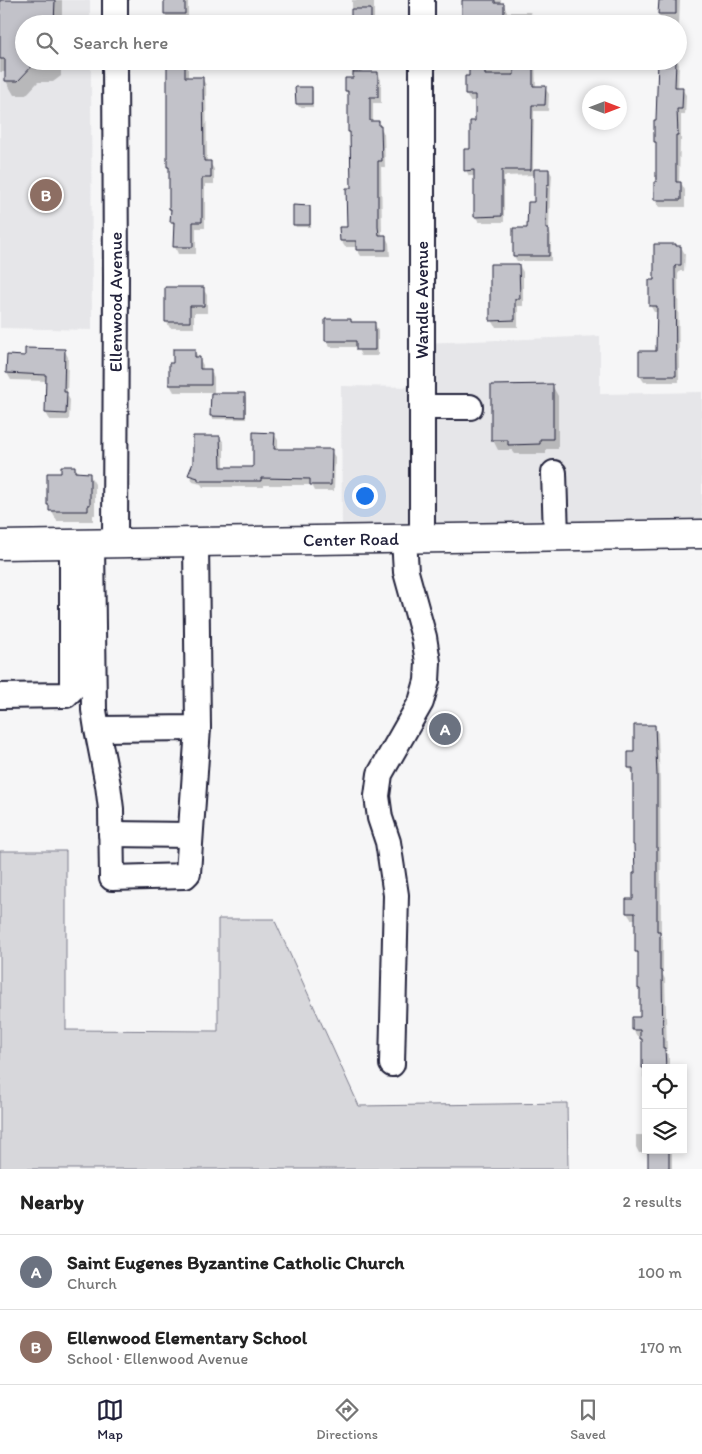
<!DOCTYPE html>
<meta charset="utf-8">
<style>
body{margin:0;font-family:Itim,sans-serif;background:#f6f6f6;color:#222}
.controls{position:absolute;right:15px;bottom:15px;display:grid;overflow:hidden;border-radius:0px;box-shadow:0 2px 8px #0003}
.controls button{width:45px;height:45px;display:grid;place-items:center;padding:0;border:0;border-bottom:1px solid #e0e0e0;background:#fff;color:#222;font:25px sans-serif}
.compass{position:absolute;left:582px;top:85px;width:45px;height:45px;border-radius:50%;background:#fff;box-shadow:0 2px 8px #0003;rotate:90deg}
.you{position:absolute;left:364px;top:495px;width:18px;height:18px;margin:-12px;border:4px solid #fff;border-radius:50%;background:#1a73e8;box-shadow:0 0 0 8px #1a73e833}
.badge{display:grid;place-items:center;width:32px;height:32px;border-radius:50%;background:#22223b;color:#fff;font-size:16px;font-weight:700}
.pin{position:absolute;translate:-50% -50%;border:2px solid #fff;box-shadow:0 1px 5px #0006}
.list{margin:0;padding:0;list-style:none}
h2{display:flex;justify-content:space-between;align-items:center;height:65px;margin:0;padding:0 20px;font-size:21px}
h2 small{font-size:16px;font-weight:400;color:#767676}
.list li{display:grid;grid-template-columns:32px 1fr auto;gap:15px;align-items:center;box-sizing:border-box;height:75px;padding:0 20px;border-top:1px solid #e0e0e0}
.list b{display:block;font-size:19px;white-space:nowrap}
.list p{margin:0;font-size:16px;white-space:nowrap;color:#767676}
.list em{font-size:16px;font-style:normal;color:#767676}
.icon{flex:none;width:28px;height:28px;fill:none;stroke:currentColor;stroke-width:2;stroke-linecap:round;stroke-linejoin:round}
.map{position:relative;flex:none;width:702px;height:1169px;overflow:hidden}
.search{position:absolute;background:#fff;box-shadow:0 2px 8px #0003;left:15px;right:15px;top:15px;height:55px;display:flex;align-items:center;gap:12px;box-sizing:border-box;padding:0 18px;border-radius:28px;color:#767676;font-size:19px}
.sheet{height:215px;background:#fff}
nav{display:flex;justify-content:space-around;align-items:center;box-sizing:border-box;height:70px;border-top:1px solid #e0e0e0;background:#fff;font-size:14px;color:#767676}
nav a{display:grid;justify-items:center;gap:2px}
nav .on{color:#22223b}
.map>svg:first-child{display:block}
</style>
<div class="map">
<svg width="702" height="1169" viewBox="0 0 702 1169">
<rect width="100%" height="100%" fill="#f6f6f7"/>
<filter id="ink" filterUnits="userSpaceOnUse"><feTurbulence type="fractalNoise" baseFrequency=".02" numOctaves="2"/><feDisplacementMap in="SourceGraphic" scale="10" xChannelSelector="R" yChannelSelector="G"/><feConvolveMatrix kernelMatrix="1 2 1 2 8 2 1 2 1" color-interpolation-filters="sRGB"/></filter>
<g filter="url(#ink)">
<path fill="#e6e6e9" d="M 0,0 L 90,0 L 90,24 L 24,24 L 24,61 L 91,61 L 92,330 L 0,328 Z
M 600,336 L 600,394 L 702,392 L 702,534 L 342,540 L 341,386 L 422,387 L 423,343 Z"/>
<path fill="#d7d7db" stroke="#7c7c8b" d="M 0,851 L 66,851 L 66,1030 L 218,1031 L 218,919 L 274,919 L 359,1106 L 567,1103 L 568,1169 L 0,1169 Z"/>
<path fill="#0003" d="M 0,0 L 62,0 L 62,24 L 24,24 L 24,61 L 61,61 L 61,76 L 53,82 L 38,82 L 26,95 L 14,95 L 6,81 L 6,72 L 0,72 Z
M 166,0 L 188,0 L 188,24 L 166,24 Z
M 352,0 L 374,0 L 374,24 L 352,24 Z
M 463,0 L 501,0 L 501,4 L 503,4 L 507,12 L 530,12 L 534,18 L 534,24 L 464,24 Z
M 660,0 L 680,0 L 678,50 L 678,24 L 659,24 Z
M 165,61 L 188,61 L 188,78 L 202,78 L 206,85 L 207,163 L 210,163 L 214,169 L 214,184 L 205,184 L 205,228 L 196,228 L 196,254 L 178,254 L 175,247 L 175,227 L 172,222 L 172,212 L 170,209 L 170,170 L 168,167 L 168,68 Z
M 470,61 L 535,61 L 536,87 L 545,88 L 549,94 L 548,111 L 534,111 L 533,170 L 549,170 L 552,175 L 551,190 L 550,190 L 549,230 L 551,235 L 551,261 L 517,261 L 514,256 L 528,230 L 535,203 L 535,175 L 504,176 L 504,222 L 479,222 L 475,216 L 475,176 L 469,176 L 466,170 L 472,150 L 477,122 L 477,101 L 470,101 L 466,95 L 470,77 Z
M 659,61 L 678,61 L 679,65 L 678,89 L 682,89 L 686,95 L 685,115 L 681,115 L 681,141 L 680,141 L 679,183 L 681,183 L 685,190 L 685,207 L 659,207 L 655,200 L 655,183 L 657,183 L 657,145 L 656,142 Z
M 378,73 L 381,80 L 381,103 L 373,103 L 373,122 L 378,122 L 384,134 L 385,167 L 381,167 L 382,235 L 382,236 L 385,236 L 389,243 L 390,256 L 361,256 L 357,250 L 357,247 L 345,247 L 341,241 L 348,228 L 352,189 L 351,135 L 349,132 L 349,96 L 346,91 L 346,80 Z
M 311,88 L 313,91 L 313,107 L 299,107 L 297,104 Z
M 310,207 L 311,210 L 311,227 L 296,227 L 294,224 Z
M 676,247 L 681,247 L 685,254 L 684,271 L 680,271 L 678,274 L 679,382 L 644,382 L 640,376 L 657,352 L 658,312 L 654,312 L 650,305 Z
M 519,265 L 523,272 L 523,306 L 518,306 L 518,327 L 496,327 L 492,320 Z
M 203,289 L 207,295 L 207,313 L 194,313 L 194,328 L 170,328 L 166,321 Z
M 350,320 L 352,323 L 374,323 L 378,330 L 378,356 L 361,356 L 357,347 L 330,347 L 326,340 Z
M 64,350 L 68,357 L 67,395 L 70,400 L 69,420 L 50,420 L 46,413 L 47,381 L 11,380 L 7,373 L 26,357 Z
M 194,350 L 203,365 L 203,370 L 210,370 L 214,377 L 214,394 L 244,395 L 246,397 L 246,419 L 213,419 L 212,416 L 212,392 L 174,392 L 170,385 L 174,365 Z
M 552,385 L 558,396 L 558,449 L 546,449 L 546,454 L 515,454 L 512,450 L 498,450 L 493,440 Z
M 274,434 L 278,440 L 278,451 L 331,451 L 335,457 L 334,491 L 315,491 L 312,485 L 264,485 L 264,487 L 203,487 L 201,484 L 193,482 L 190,475 L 220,437 L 224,443 L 224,469 L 254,469 Z
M 75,467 L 79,474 L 89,474 L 95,484 L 95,515 L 93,515 L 93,521 L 57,521 L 48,505 L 62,474 Z
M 654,726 L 658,733 L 660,783 L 661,935 L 663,939 L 663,975 L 665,979 L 667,1053 L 669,1056 L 669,1068 L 646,1068 L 646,1150 L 672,1150 L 672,1169 L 649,1169 L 649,1159 L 647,1153 L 639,1153 L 636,1147 L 636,1135 L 645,1135 L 645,1079 L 643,1077 L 643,1042 L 641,1036 L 637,1036 L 633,1030 L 641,1018 L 641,992 L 639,989 L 639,955 L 636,951 L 636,919 L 631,919 L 627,913 L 634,900 L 636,875 L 633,774 L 629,767 L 636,753 Z"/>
<path fill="#c2c2c9" stroke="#22223b" d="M 0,0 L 55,0 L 54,24 L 24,24 L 24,61 L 37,61 L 18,81 L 5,81 L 5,59 L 0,59 Z
M 164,0 L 185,0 L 185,14 L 164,14 Z
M 462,0 L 495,0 L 495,3 L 504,3 L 504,21 L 462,21 Z
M 659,0 L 676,0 L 676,14 L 658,14 Z
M 351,9 L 371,9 L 371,24 L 351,24 Z
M 167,61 L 185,61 L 185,77 L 203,77 L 204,161 L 211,161 L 211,178 L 202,178 L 202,222 L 193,222 L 193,247 L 173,247 L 174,222 L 170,222 L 171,209 L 169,209 L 169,167 L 167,167 Z
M 469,61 L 485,61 L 485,75 L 514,75 L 514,61 L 533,61 L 533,86 L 546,86 L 545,105 L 532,105 L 531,170 L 502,170 L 502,216 L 474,217 L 474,170 L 464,171 L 464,149 L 470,149 L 470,121 L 475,121 L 475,95 L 465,95 L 465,76 L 469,76 Z
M 658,61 L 676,61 L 675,87 L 683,87 L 682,109 L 677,109 L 678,135 L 676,135 L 676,182 L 681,182 L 681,200 L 654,200 L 654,182 L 656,182 L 656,142 L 654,142 L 654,120 L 656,120 Z
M 353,72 L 378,72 L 378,97 L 370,97 L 370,121 L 379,121 L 379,126 L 381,126 L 382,161 L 378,161 L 378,227 L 379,235 L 386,235 L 386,250 L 356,250 L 356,241 L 340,241 L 339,227 L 347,227 L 346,188 L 351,188 L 350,132 L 348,132 L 348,91 L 345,91 L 345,78 L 353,78 Z
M 295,87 L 312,87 L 312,104 L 296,104 Z
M 534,169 L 549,169 L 549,185 L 547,185 L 546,229 L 549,229 L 549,256 L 513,256 L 513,228 L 527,228 L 528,202 L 534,202 Z
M 293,205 L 310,206 L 310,225 L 293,225 Z
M 654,244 L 676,244 L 676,246 L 681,246 L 681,265 L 676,265 L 675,267 L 676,376 L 639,376 L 639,351 L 656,351 L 657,306 L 649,306 L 649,280 L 654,280 Z
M 490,264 L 519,264 L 520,299 L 515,299 L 515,320 L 490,321 Z
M 165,287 L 204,287 L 204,306 L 190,306 L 190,322 L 165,322 Z
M 325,319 L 351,319 L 351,322 L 375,322 L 375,350 L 356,350 L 356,341 L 325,341 Z
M 25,348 L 65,349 L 64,392 L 67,392 L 66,414 L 45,413 L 46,375 L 6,373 L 7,355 L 25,356 Z
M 173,349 L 195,349 L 195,357 L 200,357 L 200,369 L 211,369 L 211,385 L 169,385 L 169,363 L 173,363 Z
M 553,384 L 553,439 L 540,439 L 540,444 L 508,445 L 508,440 L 491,440 L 491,385 Z
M 211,393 L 245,393 L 245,417 L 210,416 Z
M 253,432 L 275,433 L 274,449 L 332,449 L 331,485 L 310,485 L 310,479 L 261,478 L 261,481 L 198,481 L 198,478 L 188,475 L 193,463 L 193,436 L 220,436 L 221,467 L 253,467 Z
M 61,466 L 75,466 L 75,472 L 90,473 L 90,505 L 88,505 L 88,511 L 49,511 L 49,505 L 47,505 L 47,473 L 61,473 Z
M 634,725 L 655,725 L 657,775 L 657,931 L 660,931 L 660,971 L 662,971 L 663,1048 L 665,1048 L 666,1068 L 642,1068 L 642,1039 L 640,1039 L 640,1030 L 632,1030 L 632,1017 L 640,1017 L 640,989 L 638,989 L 638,952 L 635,952 L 635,913 L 626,913 L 626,899 L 633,899 L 633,873 L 635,873 L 634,845 L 633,845 L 633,768 L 628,768 L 628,752 L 634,752 Z
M 648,1150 L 669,1150 L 669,1169 L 648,1169 Z"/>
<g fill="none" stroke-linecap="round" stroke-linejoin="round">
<defs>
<g id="minor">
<path d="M 115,0 L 115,24"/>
<path d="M 422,0 L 422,24"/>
<path d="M 422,407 L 470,407"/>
<path d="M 554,473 L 556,536"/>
<path d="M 422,539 L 422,61"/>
<path d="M 92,543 L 94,710 L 97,729 L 198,728 L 196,542"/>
<path id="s1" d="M 115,543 L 116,278 L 115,61"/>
<path d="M 0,696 L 66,695 L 72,689 L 72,544"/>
<path d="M 97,729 L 108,785 L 111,809 L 112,878 L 185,876 L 188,873 L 198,728"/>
<path d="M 111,834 L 190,835"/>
<path d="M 392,1064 L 396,895 L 388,842 L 380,818 L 377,796 L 380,774 L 421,702 L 427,681 L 428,662 L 424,637 L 406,572 L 404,539"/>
</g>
<g id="major">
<path id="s2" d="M 0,545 L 702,534"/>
</g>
</defs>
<use href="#minor" stroke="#22223b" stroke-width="28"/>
<use href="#major" stroke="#22223b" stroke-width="31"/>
<use href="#minor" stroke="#fff" stroke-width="24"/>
<use href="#major" stroke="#fff" stroke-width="28"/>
</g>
</g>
<g text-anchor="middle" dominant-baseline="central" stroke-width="4" stroke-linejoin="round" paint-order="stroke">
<g font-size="18" fill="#22223b" stroke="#fff">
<text transform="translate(422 300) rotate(-90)">Wandle Avenue</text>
<text stroke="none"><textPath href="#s1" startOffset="241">Ellenwood Avenue</textPath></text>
<text stroke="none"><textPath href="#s2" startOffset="351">Center Road</textPath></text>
</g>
</g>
</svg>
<div class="controls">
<button><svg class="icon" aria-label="locate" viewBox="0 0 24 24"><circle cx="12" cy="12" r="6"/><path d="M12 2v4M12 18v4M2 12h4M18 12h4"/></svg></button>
<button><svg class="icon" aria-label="layers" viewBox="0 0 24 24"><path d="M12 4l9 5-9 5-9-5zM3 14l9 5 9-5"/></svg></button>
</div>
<svg class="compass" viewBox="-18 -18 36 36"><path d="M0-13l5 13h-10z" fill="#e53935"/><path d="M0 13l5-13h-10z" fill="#767676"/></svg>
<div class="you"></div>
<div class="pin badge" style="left:445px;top:729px;background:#6b7280">A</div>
<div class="pin badge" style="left:46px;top:195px;background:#8d6e63">B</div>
<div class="search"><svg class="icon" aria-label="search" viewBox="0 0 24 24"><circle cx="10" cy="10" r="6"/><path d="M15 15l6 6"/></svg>Search here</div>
</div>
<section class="sheet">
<h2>Nearby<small>2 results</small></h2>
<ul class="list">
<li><span class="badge" style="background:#6b7280">A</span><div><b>Saint Eugenes Byzantine Catholic Church</b><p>Church</p></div><em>100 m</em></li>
<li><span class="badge" style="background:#8d6e63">B</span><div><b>Ellenwood Elementary School</b><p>School · Ellenwood Avenue</p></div><em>170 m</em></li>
</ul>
</section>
<nav>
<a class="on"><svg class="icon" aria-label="map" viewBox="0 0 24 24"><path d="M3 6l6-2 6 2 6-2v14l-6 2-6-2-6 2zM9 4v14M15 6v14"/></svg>Map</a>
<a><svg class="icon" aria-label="directions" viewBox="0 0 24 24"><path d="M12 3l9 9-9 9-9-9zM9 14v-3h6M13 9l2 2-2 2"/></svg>Directions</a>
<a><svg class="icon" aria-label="saved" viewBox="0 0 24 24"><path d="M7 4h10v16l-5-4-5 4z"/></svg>Saved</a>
</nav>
